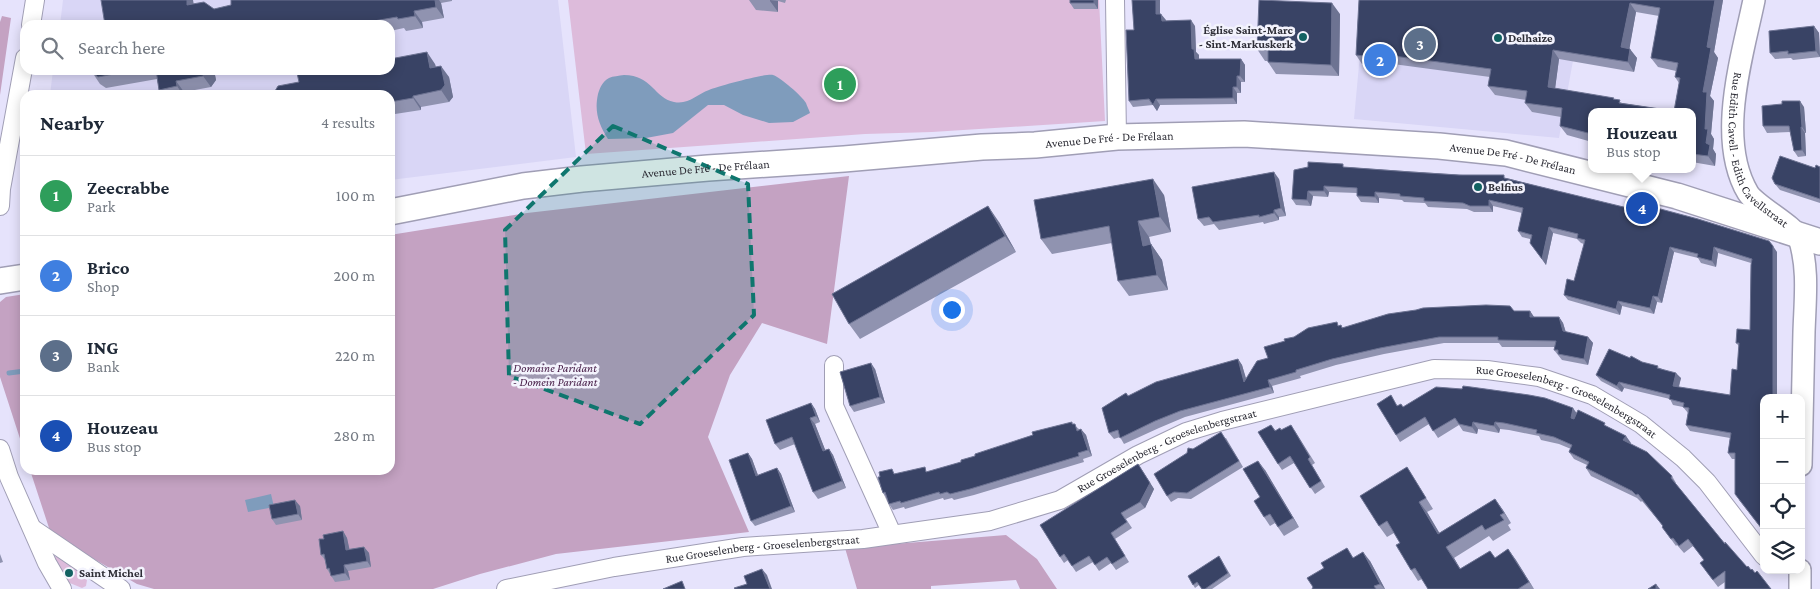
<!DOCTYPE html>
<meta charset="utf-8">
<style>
body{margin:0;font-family:"Crimson Pro",serif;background:#f2f2f3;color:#1f2937}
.controls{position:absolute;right:15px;bottom:15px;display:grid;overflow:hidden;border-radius:10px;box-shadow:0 2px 12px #0003}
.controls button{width:45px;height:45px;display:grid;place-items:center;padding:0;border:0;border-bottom:1px solid #e0e1e3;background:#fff;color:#1f2937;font:25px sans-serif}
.you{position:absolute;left:951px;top:309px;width:18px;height:18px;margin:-12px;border:4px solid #fff;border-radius:50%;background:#1a73e8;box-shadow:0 0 0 8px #1a73e833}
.badge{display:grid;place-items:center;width:32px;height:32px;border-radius:50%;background:#b45309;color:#fff;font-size:16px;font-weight:700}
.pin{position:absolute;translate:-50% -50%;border:2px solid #fff;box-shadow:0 1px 5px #0006}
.popup{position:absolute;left:1588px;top:108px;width:108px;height:65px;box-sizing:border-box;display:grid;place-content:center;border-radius:10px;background:#fff;filter:drop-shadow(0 1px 4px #0005);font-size:16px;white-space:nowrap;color:#747a83}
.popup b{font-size:19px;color:#1f2937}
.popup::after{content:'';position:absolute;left:50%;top:100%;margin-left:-10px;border:10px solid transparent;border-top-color:#fff}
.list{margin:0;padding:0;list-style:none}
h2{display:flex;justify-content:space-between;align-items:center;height:65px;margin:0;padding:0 20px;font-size:21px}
h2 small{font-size:16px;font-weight:400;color:#747a83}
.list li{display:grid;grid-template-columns:32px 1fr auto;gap:15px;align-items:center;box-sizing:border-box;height:80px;padding:0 20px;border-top:1px solid #e0e1e3}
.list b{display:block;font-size:19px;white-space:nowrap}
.list p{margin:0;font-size:16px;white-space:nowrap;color:#747a83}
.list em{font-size:16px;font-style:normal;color:#747a83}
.icon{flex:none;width:28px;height:28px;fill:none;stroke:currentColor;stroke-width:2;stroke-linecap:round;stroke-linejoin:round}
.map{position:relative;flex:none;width:1820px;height:589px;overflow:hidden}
.search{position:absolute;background:#fff;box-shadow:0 2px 12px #0003;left:20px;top:20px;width:375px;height:55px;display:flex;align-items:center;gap:12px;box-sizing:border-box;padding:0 18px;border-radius:15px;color:#747a83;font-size:19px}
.panel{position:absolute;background:#fff;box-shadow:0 2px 12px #0003;left:20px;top:90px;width:375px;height:385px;border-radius:15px}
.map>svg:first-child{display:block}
</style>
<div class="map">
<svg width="1820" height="589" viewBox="0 0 1820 589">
<rect width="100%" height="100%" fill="#e6e3fc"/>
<path fill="#d9d6f6" d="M 63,0 L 558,0 L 576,157 L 390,180 L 390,95 L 50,95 L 53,70 L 390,70 L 390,25 L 60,25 Z
M 1365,0 L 1584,0 L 1559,138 L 1354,119 Z"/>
<path fill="#ddbbdb" d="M 568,0 L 1099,0 L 1105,121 L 932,132 L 865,134 L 586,154 Z
M 56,556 L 85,575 L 87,580 L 86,586 L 82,588 L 65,581 L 53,560 Z"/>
<path fill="#c4a2c2" d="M 2,16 L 11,18 L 0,95 L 0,22 Z
M 849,176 L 827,344 L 762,323 L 730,375 L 708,437 L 749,532 L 556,554 L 480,574 L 433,589 L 154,589 L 137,584 L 51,534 L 30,470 L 390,470 L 390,235 L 527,213 Z
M 25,294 L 25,454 L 0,377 L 0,302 L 6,297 Z
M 1006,535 L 1037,559 L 1057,589 L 1020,589 L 1016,580 L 931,586 L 931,589 L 857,589 L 845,548 Z"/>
<path fill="#7f9cbc" d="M 624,75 C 652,75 654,98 674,102 C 689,105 697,94 709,90 C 719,86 766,73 773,75 C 780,77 802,96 806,103 C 807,106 809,110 810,113 L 793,122 L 769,123 L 743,115 L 724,105 L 708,105 L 673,133 L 646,138 L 608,139 C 599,125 594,112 598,94 C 600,88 602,82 609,78 C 613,76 619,76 624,75 Z
M 271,494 L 274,507 L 248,512 L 245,500 Z"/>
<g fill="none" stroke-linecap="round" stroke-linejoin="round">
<path stroke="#7f9cbc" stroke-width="5" d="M 9,373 L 25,371"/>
<defs>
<g id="minor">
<path d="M 1115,0 L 1117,137"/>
<path d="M 31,25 L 35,0"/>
<path d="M 0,206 L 1,189 L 25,58"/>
<path d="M 834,365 L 834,406 L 892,534"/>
<path d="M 0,449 L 9,477 L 47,563 L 62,589"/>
<path d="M 33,529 L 121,589"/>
<path id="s1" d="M 506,589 L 614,567 L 743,547 L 863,539 L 990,521 L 1060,500 L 1138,455 L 1186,432 L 1222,421 L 1434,369 L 1487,370 L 1539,377 L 1592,395 L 1641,424 L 1683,458 L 1707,482 L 1764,556"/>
</g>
<g id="tertiary">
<path id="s2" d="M 1754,0 C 1742,58 1716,139 1748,193 C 1756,206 1795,226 1799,238 C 1809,268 1805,300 1804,332 C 1803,376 1802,420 1801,465"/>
<path d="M 1800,570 L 1800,589"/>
</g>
<g id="secondary">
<path id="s3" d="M 390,212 L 523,186 L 582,179 L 708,168 L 844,159 L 982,147 L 1035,145 L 1117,137 L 1244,134 L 1439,146 L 1506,153 L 1677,196 L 1820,242"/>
<path d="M 0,281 L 25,277"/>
</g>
</defs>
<use href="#minor" stroke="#a09eb5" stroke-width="20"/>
<use href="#tertiary" stroke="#a09eb5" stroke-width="24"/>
<use href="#secondary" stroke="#a09eb5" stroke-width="28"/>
<use href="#minor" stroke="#fff" stroke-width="18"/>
<use href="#tertiary" stroke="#fff" stroke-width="21"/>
<use href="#secondary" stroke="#fff" stroke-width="25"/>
</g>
<path fill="#9093b0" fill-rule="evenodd" d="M 193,0 L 193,4 L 214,9 L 231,5 L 231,0 L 452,0 L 452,1 L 441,3 L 444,18 L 422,22 L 423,28 L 406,31 L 404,28 L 390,31 L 390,25 L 105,25 Z
M 749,0 L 786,0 L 785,3 L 778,1 L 778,12 L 756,10 Z
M 1070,0 L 1098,0 L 1098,9 L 1074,9 L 1070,3 Z
M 1132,0 L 1160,0 L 1160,14 L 1166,21 L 1195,26 L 1196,52 L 1199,55 L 1199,59 L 1241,59 L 1245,65 L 1245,82 L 1241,82 L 1241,93 L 1237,93 L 1237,104 L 1160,105 L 1157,111 L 1153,105 L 1133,107 L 1129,101 L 1134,30 Z
M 1359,0 L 1723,0 L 1714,52 L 1718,58 L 1710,96 L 1714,101 L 1711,134 L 1714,139 L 1713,149 L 1716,154 L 1715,166 L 1692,162 L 1692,112 L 1592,112 L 1592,142 L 1567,135 L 1560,126 L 1561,117 L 1532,112 L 1525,103 L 1526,100 L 1495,95 L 1488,86 L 1490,77 L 1393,64 L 1393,68 L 1362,64 L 1356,55 ZM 1636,12 L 1659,16 L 1651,58 L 1658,67 L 1676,71 L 1675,77 L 1679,83 L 1674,111 L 1622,103 L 1615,100 L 1555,88 L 1559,59 L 1634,72 L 1637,58 L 1629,49 Z
M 1340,14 L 1339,76 L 1276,74 L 1268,62 L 1268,61 L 1265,61 L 1257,49 Z
M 1814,26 L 1819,33 L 1820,57 L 1793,60 L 1791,58 L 1775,59 L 1770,53 Z
M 391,59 L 435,64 L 436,67 L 449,77 L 453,97 L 449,102 L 421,107 L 421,110 L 395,114 L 394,112 L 390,113 L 390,95 L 299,82 Z
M 91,70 L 214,70 L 216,80 L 211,87 L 184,92 L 184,95 L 163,95 L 159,90 L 157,79 L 106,88 L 100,84 L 92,72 Z
M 1804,107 L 1806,133 L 1805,133 L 1806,156 L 1798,157 L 1794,151 L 1790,132 L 1767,133 L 1763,126 Z
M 1346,167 L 1507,178 L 1777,252 L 1764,398 L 1764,532 L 1739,500 L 1735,459 L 1732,459 L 1728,453 L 1730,438 L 1690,431 L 1686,425 L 1688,413 L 1683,407 L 1673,405 L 1670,399 L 1624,388 L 1622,392 L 1601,381 L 1596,375 L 1630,358 L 1660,368 L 1681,378 L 1679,387 L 1730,395 L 1737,370 L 1739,346 L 1736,343 L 1750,330 L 1751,263 L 1718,253 L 1716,267 L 1701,263 L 1698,258 L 1674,252 L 1662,303 L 1657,302 L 1654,314 L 1622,306 L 1620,315 L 1568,300 L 1564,295 L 1574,281 L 1584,244 L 1581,243 L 1577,239 L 1553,233 L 1546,265 L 1530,243 L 1530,239 L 1522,237 L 1518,231 L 1522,213 L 1493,206 L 1493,212 L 1474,212 L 1467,209 L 1428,207 L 1425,203 L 1404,202 L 1402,200 L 1379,198 L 1379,203 L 1361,202 L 1357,196 L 1357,193 L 1329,192 L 1328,197 L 1313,196 L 1311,206 L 1296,205 L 1292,199 Z
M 1820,167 L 1820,203 L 1780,190 L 1775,184 Z
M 1279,179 L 1286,216 L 1279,217 L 1279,220 L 1264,224 L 1263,222 L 1219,230 L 1214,224 L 1204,226 L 1198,219 Z
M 1164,195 L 1171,232 L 1149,237 L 1151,244 L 1162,260 L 1168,290 L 1129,296 L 1118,281 L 1112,243 L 1052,254 L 1041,239 Z
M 999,222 L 1016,252 L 860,339 L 849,324 Z
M 1514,311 L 1530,311 L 1534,317 L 1559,317 L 1563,323 L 1566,332 L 1588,337 L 1593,343 L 1588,365 L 1562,360 L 1554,350 L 1554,347 L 1502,347 L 1499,343 L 1444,343 L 1384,354 L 1336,365 L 1300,376 L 1301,378 L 1272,386 L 1274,393 L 1185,417 L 1159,428 L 1124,444 L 1120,437 L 1114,439 L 1109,433 L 1128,396 L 1238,359 L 1242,365 L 1246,380 L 1268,358 L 1341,325 L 1343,328 Z
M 875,369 L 885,403 L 854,412 L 850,406 Z
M 811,403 L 815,409 L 820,422 L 815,424 L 825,450 L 829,449 L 833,455 L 846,488 L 818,499 L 813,492 L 795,444 L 780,450 L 775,444 Z
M 1398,406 L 1403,407 L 1577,413 L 1608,427 L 1626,436 L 1630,444 L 1672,476 L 1676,483 L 1676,484 L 1725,544 L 1747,567 L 1755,573 L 1771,589 L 1725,582 L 1718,587 L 1705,570 L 1704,560 L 1693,546 L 1684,553 L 1677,545 L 1676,546 L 1662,527 L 1663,526 L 1642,501 L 1641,502 L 1637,498 L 1591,476 L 1586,468 L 1587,465 L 1574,459 L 1569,452 L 1571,449 L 1559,444 L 1541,440 L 1539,436 L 1509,430 L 1500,429 L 1499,433 L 1478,429 L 1477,434 L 1463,431 L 1459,425 L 1438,438 L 1429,424 L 1400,442 L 1396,435 Z
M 1073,424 L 1086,435 L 1092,456 L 1083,459 L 1084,462 L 974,495 L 954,500 L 952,498 L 944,500 L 943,498 L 905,509 L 904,507 L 893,510 L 889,504 L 886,497 L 883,493 L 896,474 L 928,472 L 961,462 L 975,456 L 1033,435 Z
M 1271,425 L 1275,430 L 1295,431 L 1315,463 L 1312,465 L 1325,487 L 1315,494 L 1294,463 L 1282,470 L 1278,464 Z
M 1226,438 L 1243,467 L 1191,499 L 1178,498 L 1171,502 L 1167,496 L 1193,449 Z
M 748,453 L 752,459 L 758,475 L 777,468 L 781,474 L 795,512 L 755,526 L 751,521 Z
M 1138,464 L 1154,489 L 1145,508 L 1126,519 L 1132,528 L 1115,539 L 1129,562 L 1116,570 L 1111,563 L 1099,571 L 1093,562 L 1076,572 L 1068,560 L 1064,563 L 1060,557 Z
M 1407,467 L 1433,509 L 1427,512 L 1439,533 L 1495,499 L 1511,523 L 1508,525 L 1511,530 L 1493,541 L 1489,536 L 1454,558 L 1460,569 L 1490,551 L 1495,558 L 1508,549 L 1534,589 L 1428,589 L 1422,579 L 1418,581 L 1411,570 L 1400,543 L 1394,533 L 1387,537 L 1379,526 Z
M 1265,470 L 1299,527 L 1284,536 L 1275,523 L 1270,526 L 1264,517 L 1260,497 Z
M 300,506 L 302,520 L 276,525 L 272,519 Z
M 343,531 L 347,538 L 349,549 L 364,547 L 369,553 L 371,567 L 348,571 L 350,580 L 335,582 L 327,569 L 326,561 L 321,555 L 324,539 Z
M 0,554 L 3,562 L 0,563 Z
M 1354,558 L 1370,561 L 1385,589 L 1312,589 Z
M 1221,559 L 1231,576 L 1212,589 L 1202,589 L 1199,585 L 1195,588 L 1188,576 Z"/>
<path fill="#6d7392" d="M 187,0 L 193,0 L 196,16 L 187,5 Z
M 435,0 L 439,0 L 441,3 L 444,18 L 436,7 Z
M 770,0 L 778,1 L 778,12 L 770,1 Z
M 1094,0 L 1098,0 L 1098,9 L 1094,3 Z
M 1156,0 L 1160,0 L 1160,20 L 1156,14 Z
M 1715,0 L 1723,0 L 1714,52 L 1718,58 L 1710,96 L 1714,101 L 1711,134 L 1714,139 L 1713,149 L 1716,154 L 1715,166 L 1708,156 L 1706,143 L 1703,92 L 1707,47 Z
M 1332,3 L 1340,14 L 1339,76 L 1331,65 Z
M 1630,3 L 1636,12 L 1628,57 L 1621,47 Z
M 414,11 L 422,22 L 423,28 L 415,16 Z
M 1161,14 L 1166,20 L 1166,27 L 1162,21 Z
M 1191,20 L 1195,26 L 1196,52 L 1199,55 L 1199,65 L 1195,59 L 1192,49 Z
M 1814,26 L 1819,33 L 1820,57 L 1816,51 Z
M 1630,49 L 1637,58 L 1634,72 L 1628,62 Z
M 1553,50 L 1559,59 L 1554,97 L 1548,87 Z
M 427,52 L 435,64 L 438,79 L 430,68 Z
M 1386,55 L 1393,64 L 1393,68 L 1386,59 Z
M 1241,59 L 1245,65 L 1245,82 L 1240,76 Z
M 441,66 L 449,77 L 453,97 L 449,102 L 441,90 Z
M 207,70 L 214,70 L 216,80 L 211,87 L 203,76 Z
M 1237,76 L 1241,82 L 1241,93 L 1237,87 Z
M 176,81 L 184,92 L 184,95 L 183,95 L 177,86 Z
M 1233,87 L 1237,93 L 1237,104 L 1233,98 Z
M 413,96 L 421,107 L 421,110 L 413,98 Z
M 1156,99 L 1160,105 L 1157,111 L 1153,105 Z
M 1800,101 L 1804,107 L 1806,133 L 1802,127 Z
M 1801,127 L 1805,133 L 1806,156 L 1802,150 Z
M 1274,172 L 1279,179 L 1286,216 L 1281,208 Z
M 1153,179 L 1164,195 L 1171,232 L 1160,217 Z
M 1324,186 L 1329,192 L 1328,197 L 1324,191 Z
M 1308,191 L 1313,196 L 1311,206 L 1307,200 Z
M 1375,192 L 1379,198 L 1379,203 L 1375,197 Z
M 1489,200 L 1493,206 L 1493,212 L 1489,206 Z
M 988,206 L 999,222 L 1016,252 L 1005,236 Z
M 1274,210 L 1279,217 L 1279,220 L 1274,213 Z
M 1138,221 L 1149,237 L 1154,261 L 1143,246 Z
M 1549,227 L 1553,233 L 1546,265 L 1542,259 Z
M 1151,244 L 1162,260 L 1168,290 L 1157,275 Z
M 1773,246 L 1777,252 L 1777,398 L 1773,398 Z
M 1670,247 L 1674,252 L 1662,303 L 1658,297 Z
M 1714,247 L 1718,253 L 1716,267 L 1712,261 Z
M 1653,296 L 1657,302 L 1654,314 L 1650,308 Z
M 1618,301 L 1622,306 L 1620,315 L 1616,309 Z
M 1530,311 L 1534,317 L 1530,317 Z
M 1559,317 L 1563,323 L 1567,337 L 1563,331 Z
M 1588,337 L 1593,343 L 1588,365 L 1584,359 Z
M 1238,359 L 1242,365 L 1249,388 L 1244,382 Z
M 871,363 L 875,369 L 885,403 L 880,397 Z
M 1676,373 L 1681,378 L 1677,392 L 1673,386 Z
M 1268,380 L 1272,386 L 1274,393 L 1270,387 Z
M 1619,382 L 1624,388 L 1622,392 L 1617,386 Z
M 811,403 L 815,409 L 820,422 L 816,416 Z
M 1573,408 L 1578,415 L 1576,425 L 1571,418 Z
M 810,418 L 815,424 L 828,457 L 823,451 Z
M 1473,422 L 1478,429 L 1477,434 L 1472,427 Z
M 1495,422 L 1500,429 L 1499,433 L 1494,426 Z
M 1081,429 L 1086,435 L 1092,456 L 1088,450 Z
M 1626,436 L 1631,443 L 1628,447 L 1623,440 Z
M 829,449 L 833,455 L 846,488 L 842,481 Z
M 748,453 L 752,459 L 760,481 L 756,476 Z
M 1258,461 L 1265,470 L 1299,527 L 1293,518 Z
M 1138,464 L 1154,489 L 1145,508 L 1140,502 Z
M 777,468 L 781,474 L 795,512 L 791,506 Z
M 1495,499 L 1503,510 L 1511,523 L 1504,513 Z
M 295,500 L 300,506 L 302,520 L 298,514 Z
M 1419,502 L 1427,512 L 1446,544 L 1438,534 Z
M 343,531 L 347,538 L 351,556 L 346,550 Z
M 364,547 L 369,553 L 371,567 L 367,561 Z
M 1446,547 L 1454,558 L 1467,580 Z
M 1508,549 L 1516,560 L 1534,589 L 1529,582 Z
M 1363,552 L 1370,561 L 1385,589 L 1380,584 Z
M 344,565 L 348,571 L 350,580 L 345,573 Z
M 762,569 L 767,575 L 772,589 L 770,589 Z
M 1656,584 L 1660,589 L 1656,589 Z"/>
<path fill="#394365" stroke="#6d7392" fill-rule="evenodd" d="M 101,0 L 187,0 L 187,5 L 204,2 L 214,9 L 231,5 L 231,0 L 435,0 L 436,7 L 414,11 L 415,16 L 398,19 L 397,17 L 362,23 L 363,25 L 105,25 Z
M 1070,0 L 1094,0 L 1094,3 L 1070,3 Z
M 1132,0 L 1156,0 L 1156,14 L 1161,14 L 1162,21 L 1191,20 L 1192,49 L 1194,49 L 1195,59 L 1241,59 L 1240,76 L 1237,76 L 1237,87 L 1233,87 L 1233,98 L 1156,99 L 1153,105 L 1149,99 L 1129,101 L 1126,30 L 1134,30 Z
M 1259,0 L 1332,3 L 1331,65 L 1268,62 L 1268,50 L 1257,49 Z
M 1359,0 L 1715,0 L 1707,47 L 1711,48 L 1703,92 L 1707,92 L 1705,129 L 1708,129 L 1706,143 L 1710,145 L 1708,156 L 1692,154 L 1692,112 L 1592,112 L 1592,134 L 1560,126 L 1562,108 L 1525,103 L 1527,91 L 1488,86 L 1491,69 L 1386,55 L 1386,59 L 1356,55 ZM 1630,3 L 1660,8 L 1651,58 L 1678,63 L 1675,77 L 1680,78 L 1674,111 L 1619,103 L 1620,100 L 1613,99 L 1614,98 L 1548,87 L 1553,50 L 1628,62 L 1630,49 L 1621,47 Z
M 1814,26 L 1816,51 L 1788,54 L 1788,51 L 1770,53 L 1769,31 Z
M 427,52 L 430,68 L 441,66 L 445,85 L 441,90 L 413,96 L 413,98 L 390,102 L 390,95 L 276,95 L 275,91 L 278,86 L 299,82 L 297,73 L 313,70 L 390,70 L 390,59 Z
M 91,70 L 135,70 L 98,77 L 92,72 Z
M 156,70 L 207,70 L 203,76 L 176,81 L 177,86 L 159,90 Z
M 1782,101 L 1800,101 L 1802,127 L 1801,127 L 1802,150 L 1794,151 L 1789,126 L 1763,126 L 1762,106 L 1782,104 Z
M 1780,156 L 1815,168 L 1816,165 L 1820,167 L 1820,199 L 1775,184 L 1772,178 Z
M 1308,162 L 1343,164 L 1343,167 L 1411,172 L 1459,175 L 1504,175 L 1504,178 L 1636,210 L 1638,203 L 1698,219 L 1769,241 L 1773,246 L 1773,398 L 1764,398 L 1764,528 L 1762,529 L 1735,494 L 1735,453 L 1728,453 L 1731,433 L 1686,425 L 1689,408 L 1683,407 L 1684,403 L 1669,399 L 1670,395 L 1619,382 L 1617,386 L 1596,375 L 1609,349 L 1630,358 L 1631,356 L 1642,362 L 1658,366 L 1657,368 L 1676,373 L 1673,386 L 1730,395 L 1732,369 L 1737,370 L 1739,343 L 1736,343 L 1737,329 L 1750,330 L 1751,265 L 1752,259 L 1714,247 L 1712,261 L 1697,257 L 1698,254 L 1670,247 L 1658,297 L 1653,296 L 1650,308 L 1618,301 L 1616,309 L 1564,295 L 1567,279 L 1574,281 L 1585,240 L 1577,238 L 1578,234 L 1549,227 L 1542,259 L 1530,243 L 1532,235 L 1518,231 L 1523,208 L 1489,200 L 1489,206 L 1470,206 L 1463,203 L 1424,201 L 1424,198 L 1400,196 L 1400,194 L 1375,192 L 1375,197 L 1357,196 L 1357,188 L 1324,186 L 1324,191 L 1308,191 L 1307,200 L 1292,199 L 1294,170 L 1308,167 Z
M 1274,172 L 1281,208 L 1274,210 L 1274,213 L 1259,217 L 1259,215 L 1213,222 L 1209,217 L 1198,219 L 1192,187 Z
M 1153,179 L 1160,217 L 1138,221 L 1143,246 L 1151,244 L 1157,275 L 1118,281 L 1109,226 L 1041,239 L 1034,200 Z
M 988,206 L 1005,236 L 849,324 L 832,294 Z
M 1486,305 L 1510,306 L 1514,311 L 1530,311 L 1530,317 L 1559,317 L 1563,331 L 1588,337 L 1584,359 L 1558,354 L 1558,350 L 1554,350 L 1556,341 L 1498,340 L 1498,337 L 1439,337 L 1380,348 L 1332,359 L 1296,370 L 1296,372 L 1268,380 L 1270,387 L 1180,411 L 1155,421 L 1120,438 L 1118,430 L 1109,433 L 1102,408 L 1126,393 L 1128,396 L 1156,382 L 1238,359 L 1244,382 L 1257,361 L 1268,358 L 1264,347 L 1285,341 L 1284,339 L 1294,337 L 1308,328 L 1337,322 L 1338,326 L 1341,325 L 1342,328 L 1388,314 L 1416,310 L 1423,308 Z
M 871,363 L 880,397 L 850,406 L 840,372 Z
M 1463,386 L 1471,387 L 1529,395 L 1545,398 L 1573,408 L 1571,418 L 1574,419 L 1578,410 L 1605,423 L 1604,425 L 1626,436 L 1623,440 L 1647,452 L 1672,476 L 1671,478 L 1725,544 L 1725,542 L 1747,567 L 1748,566 L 1751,570 L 1752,569 L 1755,573 L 1757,571 L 1771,589 L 1725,589 L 1725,571 L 1713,580 L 1700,563 L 1704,560 L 1688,539 L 1679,546 L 1673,538 L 1671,539 L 1662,527 L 1663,526 L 1638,494 L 1636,495 L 1632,491 L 1586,468 L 1589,462 L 1569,452 L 1572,445 L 1554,437 L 1536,433 L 1537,430 L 1504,423 L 1495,422 L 1494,426 L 1473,422 L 1472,427 L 1459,424 L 1455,418 L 1433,431 L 1425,417 L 1396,435 L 1377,404 L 1391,395 L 1397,406 L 1401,404 L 1403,407 L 1436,387 L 1462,389 Z
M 811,403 L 816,416 L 810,418 L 823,451 L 829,449 L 842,481 L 813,492 L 792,437 L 775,444 L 766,420 Z
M 1072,422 L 1072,424 L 1075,424 L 1077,431 L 1081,429 L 1088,450 L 1078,453 L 1079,456 L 970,489 L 950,494 L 947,492 L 940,494 L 939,492 L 901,503 L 900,501 L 889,504 L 885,492 L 883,493 L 881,487 L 878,477 L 880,477 L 879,472 L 892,469 L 894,474 L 925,467 L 926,472 L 961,462 L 961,460 L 975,456 L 975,454 L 1033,435 L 1032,432 Z
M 1271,425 L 1275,431 L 1280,428 L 1281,430 L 1291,425 L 1310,457 L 1308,459 L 1321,481 L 1310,488 L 1290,456 L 1278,464 L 1258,432 Z
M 1221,432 L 1239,461 L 1187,493 L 1174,492 L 1167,496 L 1154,474 L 1187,453 L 1188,448 L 1193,449 Z
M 748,453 L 756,476 L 777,468 L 791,506 L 751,521 L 729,460 Z
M 1258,461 L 1293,518 L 1278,527 L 1270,514 L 1264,517 L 1254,501 L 1260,497 L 1243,469 Z
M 1138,464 L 1150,483 L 1140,502 L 1121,513 L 1127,522 L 1111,533 L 1125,556 L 1112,564 L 1107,557 L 1095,565 L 1089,556 L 1072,566 L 1064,554 L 1060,557 L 1040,525 Z
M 1407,467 L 1426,498 L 1419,502 L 1438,534 L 1495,499 L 1504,513 L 1500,515 L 1504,520 L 1485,530 L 1482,525 L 1446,547 L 1460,569 L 1490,551 L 1495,558 L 1508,549 L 1529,582 L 1518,589 L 1428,589 L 1415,568 L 1411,570 L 1396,545 L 1400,543 L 1387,521 L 1379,526 L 1360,496 Z
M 295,500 L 298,514 L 272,519 L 269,505 Z
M 343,531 L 346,550 L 364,547 L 367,561 L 344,565 L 345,573 L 331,576 L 329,568 L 327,569 L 324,554 L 321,555 L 319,539 L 324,539 L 323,535 Z
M 1347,548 L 1353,558 L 1363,552 L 1380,584 L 1374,586 L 1376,589 L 1312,589 L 1313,587 L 1307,578 L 1324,568 L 1321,563 Z
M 1219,556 L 1228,573 L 1205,589 L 1202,589 L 1197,582 L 1193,585 L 1188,576 Z
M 762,569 L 770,589 L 735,589 L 734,588 L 747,584 L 744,576 Z
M 682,581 L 685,589 L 663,589 Z
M 1656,584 L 1656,589 L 1648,589 Z"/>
<path fill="#0f766e" fill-opacity="0.2" stroke="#0f766e" stroke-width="4" stroke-dasharray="10 6" stroke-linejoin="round" d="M 613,126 L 748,184 L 754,315 L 640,424 L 509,376 L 505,230 Z"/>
<g fill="#126262" stroke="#f3f3fd" stroke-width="2">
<circle cx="1303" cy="37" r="5"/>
<circle cx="1498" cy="38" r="5"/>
<circle cx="1478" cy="187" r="5"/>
<circle cx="69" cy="573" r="5"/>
</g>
<g text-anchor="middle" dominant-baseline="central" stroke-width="5" stroke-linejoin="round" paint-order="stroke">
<g font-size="12" font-weight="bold" fill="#2d2d36" stroke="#f3f3fd" text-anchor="start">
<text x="1293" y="30" text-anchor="end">Église Saint-Marc<tspan x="1293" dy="14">- Sint-Markuskerk</tspan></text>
<text x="1508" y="38">Delhaize</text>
<text x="1488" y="187">Belfius</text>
<text x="79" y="573">Saint Michel</text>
</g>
<g font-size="12" fill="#2d2d36" stroke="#f3f3fd">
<text stroke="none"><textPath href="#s3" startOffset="724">Avenue De Fré - De Frélaan</textPath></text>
<text stroke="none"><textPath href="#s2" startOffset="161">Rue Edith Cavell - Edith Cavellstraat</textPath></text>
<text stroke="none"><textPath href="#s3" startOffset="1129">Avenue De Fré - De Frélaan</textPath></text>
<text stroke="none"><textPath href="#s3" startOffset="319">Avenue De Fré - De Frélaan</textPath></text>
<text stroke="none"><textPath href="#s1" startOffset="1101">Rue Groeselenberg - Groeselenbergstraat</textPath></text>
<text stroke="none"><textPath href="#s1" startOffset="681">Rue Groeselenberg - Groeselenbergstraat</textPath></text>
<text stroke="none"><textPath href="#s1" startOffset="260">Rue Groeselenberg - Groeselenbergstraat</textPath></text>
</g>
<g font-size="12" font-style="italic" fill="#441a44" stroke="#f3f3fd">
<text x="555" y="368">Domaine Paridant<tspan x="555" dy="14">- Domein Paridant</tspan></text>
</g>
</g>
</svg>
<div class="controls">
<button>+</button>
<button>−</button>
<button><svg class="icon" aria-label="locate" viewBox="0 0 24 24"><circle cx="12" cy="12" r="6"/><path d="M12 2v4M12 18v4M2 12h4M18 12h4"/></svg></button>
<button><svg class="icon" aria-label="layers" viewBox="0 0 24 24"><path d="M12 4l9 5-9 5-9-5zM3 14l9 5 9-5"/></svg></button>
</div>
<div class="you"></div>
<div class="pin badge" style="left:840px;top:84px;background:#2e9e5b">1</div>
<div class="pin badge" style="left:1380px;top:60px;background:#3f7fe0">2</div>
<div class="pin badge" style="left:1420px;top:44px;background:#5c6f8a">3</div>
<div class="pin badge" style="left:1642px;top:208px;background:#1a4fb4">4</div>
<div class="popup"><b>Houzeau</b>Bus stop</div>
<div class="search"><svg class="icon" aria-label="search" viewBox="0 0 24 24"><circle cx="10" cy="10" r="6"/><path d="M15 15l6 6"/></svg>Search here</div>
<section class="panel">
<h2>Nearby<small>4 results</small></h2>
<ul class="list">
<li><span class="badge" style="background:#2e9e5b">1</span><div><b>Zeecrabbe</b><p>Park</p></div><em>100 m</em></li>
<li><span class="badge" style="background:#3f7fe0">2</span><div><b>Brico</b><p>Shop</p></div><em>200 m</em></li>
<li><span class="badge" style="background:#5c6f8a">3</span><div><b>ING</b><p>Bank</p></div><em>220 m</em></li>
<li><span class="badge" style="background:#1a4fb4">4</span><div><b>Houzeau</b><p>Bus stop</p></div><em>280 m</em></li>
</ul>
</section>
</div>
